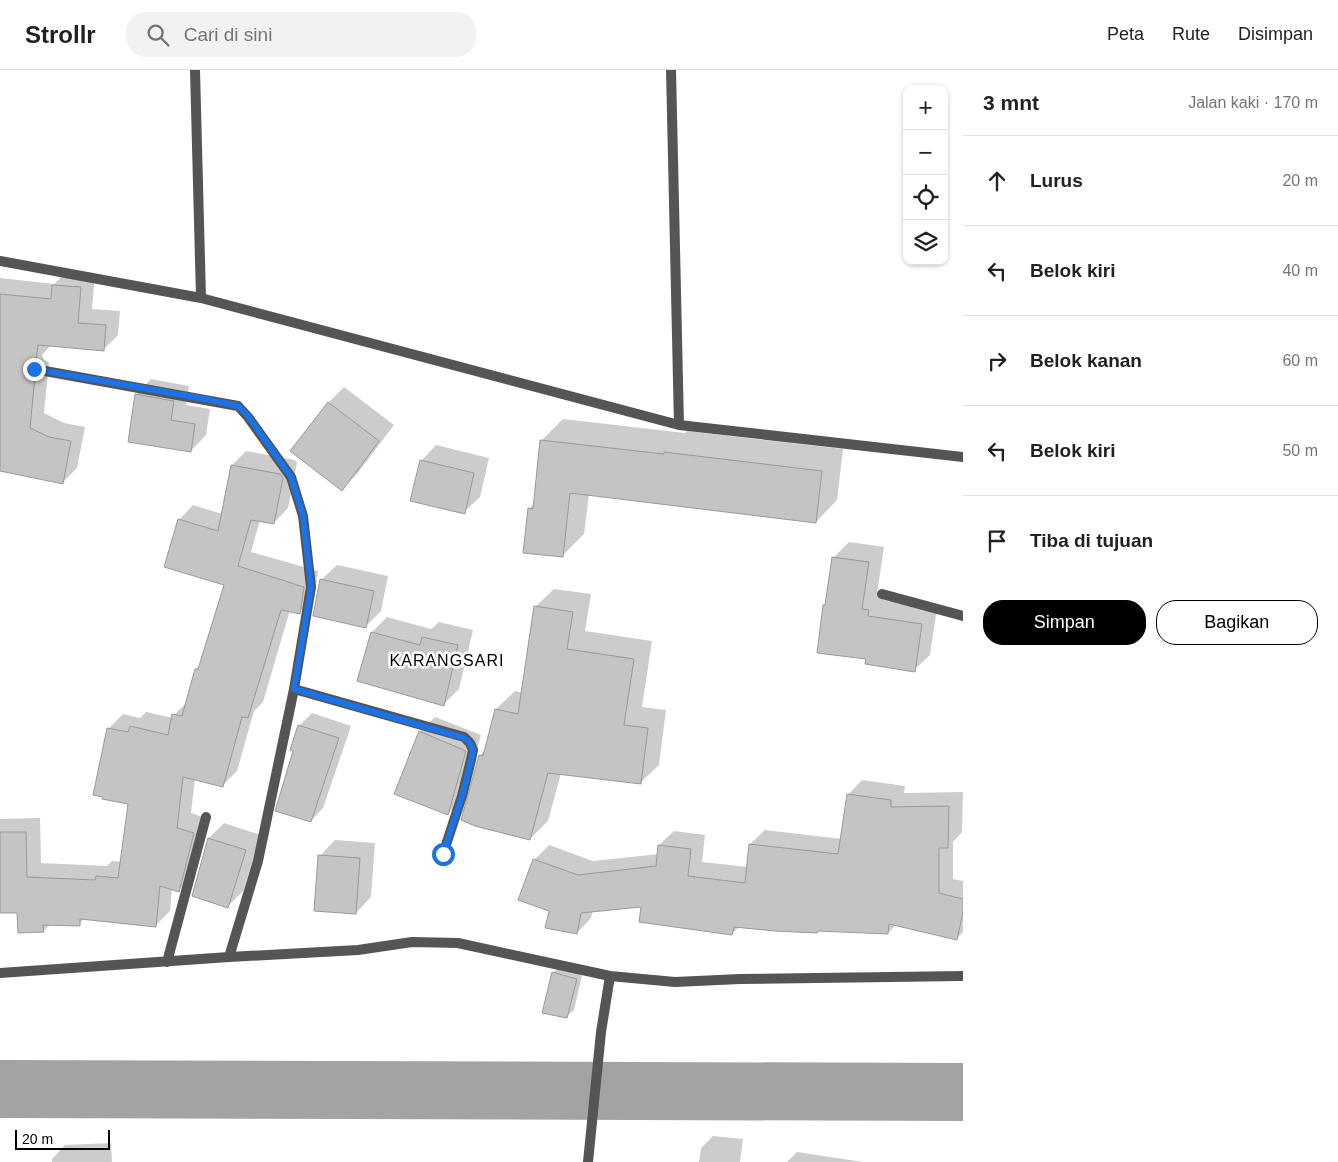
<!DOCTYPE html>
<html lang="id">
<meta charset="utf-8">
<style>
body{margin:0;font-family:Arial,sans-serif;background:#f2f2f2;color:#202124}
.controls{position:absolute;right:15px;top:15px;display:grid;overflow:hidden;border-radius:10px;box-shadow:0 1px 4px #0004}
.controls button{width:45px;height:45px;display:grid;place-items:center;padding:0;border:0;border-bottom:1px solid #e0e0e0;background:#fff;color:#202124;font:25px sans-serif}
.scale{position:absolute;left:15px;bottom:12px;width:95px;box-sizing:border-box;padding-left:5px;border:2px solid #000;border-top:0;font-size:14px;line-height:18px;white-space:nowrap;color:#000;-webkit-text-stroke:4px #fff;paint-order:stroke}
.stop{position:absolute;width:15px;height:15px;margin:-11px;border:4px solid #1a73e8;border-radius:50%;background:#fff}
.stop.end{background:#1a73e8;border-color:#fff;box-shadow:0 1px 5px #0008}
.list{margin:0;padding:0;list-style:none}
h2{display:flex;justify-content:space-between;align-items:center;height:65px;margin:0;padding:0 20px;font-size:21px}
h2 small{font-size:16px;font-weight:400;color:#757577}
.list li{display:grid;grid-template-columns:32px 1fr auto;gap:15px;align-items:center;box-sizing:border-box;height:90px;padding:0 20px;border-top:1px solid #e0e0e0}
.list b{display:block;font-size:19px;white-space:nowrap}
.list em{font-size:16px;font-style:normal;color:#757577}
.actions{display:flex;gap:10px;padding:15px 20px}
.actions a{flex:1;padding:11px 0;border:1px solid #000;border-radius:20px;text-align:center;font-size:18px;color:#000}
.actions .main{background:#000;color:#fff}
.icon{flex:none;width:28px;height:28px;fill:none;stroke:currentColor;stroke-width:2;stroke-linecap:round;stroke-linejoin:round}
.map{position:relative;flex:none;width:963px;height:1092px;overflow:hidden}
header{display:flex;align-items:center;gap:30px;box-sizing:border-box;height:70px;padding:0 25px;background:#fff;border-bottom:1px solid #e0e0e0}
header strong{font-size:24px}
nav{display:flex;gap:28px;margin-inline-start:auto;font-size:18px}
.search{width:350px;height:45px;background:#f2f2f2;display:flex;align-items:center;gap:12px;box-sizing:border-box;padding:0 18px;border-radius:20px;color:#757577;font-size:19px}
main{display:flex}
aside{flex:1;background:#fff}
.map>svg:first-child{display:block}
</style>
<header>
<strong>Strollr</strong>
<div class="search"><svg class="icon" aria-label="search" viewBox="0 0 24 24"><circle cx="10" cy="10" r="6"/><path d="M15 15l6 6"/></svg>Cari di sini</div>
<nav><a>Peta</a><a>Rute</a><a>Disimpan</a></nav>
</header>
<main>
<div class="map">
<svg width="963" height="1092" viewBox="0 0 963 1092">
<rect width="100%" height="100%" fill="#fff"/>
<path fill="#0003" d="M 68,201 L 95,203 L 92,239 L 120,241 L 118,265 L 104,279 L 51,275 L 42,285 L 44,290 L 49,292 L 44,343 L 64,353 L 85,357 L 77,398 L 63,412 L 0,400 L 0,208 L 54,214 Z
M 151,309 L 189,316 L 186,335 L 210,339 L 206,365 L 191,381 L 136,325 Z
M 344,317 L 394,355 L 357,404 L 342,419 L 328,333 Z
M 563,349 L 685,363 L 687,361 L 843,379 L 837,430 L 816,452 L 589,424 L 584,464 L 562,486 L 529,439 L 534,433 L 541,371 Z
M 436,375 L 489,388 L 480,427 L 464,442 L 421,391 Z
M 246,381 L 295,390 L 297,393 L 288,438 L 274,453 L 260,450 L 251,482 L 318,501 L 314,528 L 299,542 L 290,540 L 263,632 L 254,641 L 237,701 L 222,716 L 195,709 L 191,743 L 208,749 L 193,806 L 178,821 L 172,819 L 170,841 L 155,856 L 85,848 L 79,854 L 51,854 L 43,861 L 18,842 L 0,842 L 0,749 L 40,748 L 41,793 L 107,796 L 112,791 L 122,792 L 130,733 L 108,659 L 123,644 L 140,648 L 146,642 L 173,648 L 174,645 L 188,631 L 196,599 L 201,595 L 226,514 L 179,450 L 193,435 L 222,444 L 232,395 Z
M 849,472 L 884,477 L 877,524 L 884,525 L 883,530 L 937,538 L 930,585 L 914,600 L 868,588 L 824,536 L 826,533 L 833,488 Z
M 337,495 L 388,506 L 381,541 L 366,556 L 321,510 Z
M 554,519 L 591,524 L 585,561 L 652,571 L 642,637 L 666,640 L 659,695 L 640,713 L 561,703 L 548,751 L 530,769 L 480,685 L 486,679 L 496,639 L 515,621 L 523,623 L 535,537 Z
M 387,547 L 431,559 L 439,552 L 473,560 L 459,619 L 444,634 L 372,562 Z
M 312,643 L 351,656 L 323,738 L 311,751 L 295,680 L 299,656 Z
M 435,647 L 481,665 L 463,729 L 448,744 L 420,662 Z
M 862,710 L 905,716 L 904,723 L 963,722 L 962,762 L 953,772 L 953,809 L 963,811 L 963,862 L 956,869 L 896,855 L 888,863 L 740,856 L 732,864 L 642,835 L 593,840 L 591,848 L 577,863 L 550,841 L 534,790 L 549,775 L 593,791 L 659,784 L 659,775 L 674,761 L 705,765 L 702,792 L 748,797 L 750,774 L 765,760 L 842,769 L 848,725 Z
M 224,753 L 261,765 L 243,821 L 228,836 L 209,768 Z
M 335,770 L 375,773 L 371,827 L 356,843 L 320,786 Z
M 560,896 L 583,901 L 574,940 L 566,947 L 553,903 Z
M 713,1066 L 743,1069 L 740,1092 L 699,1092 L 701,1078 Z
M 111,1073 L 112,1092 L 52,1092 L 52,1089 L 65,1075 Z
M 797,1082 L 863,1092 L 787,1092 Z"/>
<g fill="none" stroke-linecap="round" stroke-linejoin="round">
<path stroke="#a3a3a3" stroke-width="58" d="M 0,1019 L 963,1022"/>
</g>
<path fill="#c4c4c4" stroke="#999" d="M 52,215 L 81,217 L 78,253 L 106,255 L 104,281 L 38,275 L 36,292 L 31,293 L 27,297 L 29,304 L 35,306 L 30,358 L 49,367 L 71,371 L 63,414 L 0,401 L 0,224 L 51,229 Z
M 135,324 L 174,331 L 171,350 L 195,354 L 191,382 L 128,372 Z
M 328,332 L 379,371 L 342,421 L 290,381 Z
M 540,370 L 664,384 L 664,382 L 822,401 L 816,453 L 570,423 L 563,487 L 523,483 L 528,438 L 533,439 Z
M 420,390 L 474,403 L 465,444 L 410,431 Z
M 231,395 L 280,404 L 283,408 L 274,454 L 251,450 L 238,496 L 304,517 L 300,544 L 281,540 L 248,648 L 242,647 L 223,717 L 183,707 L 177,758 L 194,763 L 179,822 L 160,816 L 156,857 L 80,849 L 80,856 L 43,855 L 44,862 L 18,863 L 17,843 L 0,843 L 0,762 L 26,762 L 27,807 L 95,810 L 96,806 L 118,808 L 128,734 L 102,729 L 103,727 L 93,725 L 107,658 L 128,662 L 130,656 L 168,665 L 172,644 L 182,646 L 195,599 L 198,599 L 224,515 L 164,497 L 178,449 L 218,461 Z
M 832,487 L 869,492 L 862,539 L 869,540 L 868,546 L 922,554 L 915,602 L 865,594 L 866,589 L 817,583 L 823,535 L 825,535 Z
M 320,509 L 374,521 L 366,558 L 313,546 Z
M 534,536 L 573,542 L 567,579 L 634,589 L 624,655 L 648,658 L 641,714 L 548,703 L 530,770 L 475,756 L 461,750 L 479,685 L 483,686 L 495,639 L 518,644 Z
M 371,562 L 420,575 L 422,567 L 458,575 L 444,636 L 357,611 Z
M 298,655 L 339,668 L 311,752 L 275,741 L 293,681 L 290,680 Z
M 419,661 L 466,681 L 448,745 L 394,724 Z
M 847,724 L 891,730 L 891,737 L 949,736 L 948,778 L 939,778 L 939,823 L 963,829 L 963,842 L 957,870 L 889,854 L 888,864 L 818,861 L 817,863 L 775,861 L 734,857 L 732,865 L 639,852 L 641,837 L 581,843 L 577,864 L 545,858 L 549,841 L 518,830 L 533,789 L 578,805 L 656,796 L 658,775 L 691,779 L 688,806 L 745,813 L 749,774 L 838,784 Z
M 208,768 L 246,780 L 228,838 L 192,826 Z
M 318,785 L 360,788 L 356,844 L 314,841 Z
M 552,902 L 577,909 L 567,948 L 542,943 Z"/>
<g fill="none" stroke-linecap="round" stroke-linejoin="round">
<path stroke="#555" stroke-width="10" d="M 195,0 L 201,228
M 0,191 L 201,228 L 679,355 L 671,0
M 679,355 L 963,387"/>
<path stroke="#555" stroke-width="10" d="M 34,299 L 238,336 L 248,347 L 291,407 L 303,446 L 311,517 L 294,619 L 258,791 L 229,887
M 882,524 L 963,546
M 294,619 L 464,667 L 470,673 L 473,680 L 471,690 L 462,726 L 443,784
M 167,892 L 206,747
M 0,903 L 229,887 L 358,880 L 412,872 L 458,873 L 610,906 L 675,912 L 740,909 L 963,906
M 588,1092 L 601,962 L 610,906"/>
</g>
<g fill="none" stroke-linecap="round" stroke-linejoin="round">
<path stroke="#1a73e8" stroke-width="6" d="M 34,299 L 205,329 L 238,336 L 248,346 L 291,407 L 303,446 L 311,517 L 294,619 L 464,668 L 470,673 L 473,680 L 471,690 L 462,726 L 443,784"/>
</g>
<g text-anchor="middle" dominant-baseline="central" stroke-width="5" stroke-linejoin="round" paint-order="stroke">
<g font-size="16" letter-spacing="1" fill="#000" stroke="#fff">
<text x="447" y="590">KARANGSARI</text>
</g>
</g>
</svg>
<div class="controls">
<button>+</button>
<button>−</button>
<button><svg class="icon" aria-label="locate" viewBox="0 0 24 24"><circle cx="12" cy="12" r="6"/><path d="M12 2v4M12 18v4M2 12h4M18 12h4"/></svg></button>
<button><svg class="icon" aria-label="layers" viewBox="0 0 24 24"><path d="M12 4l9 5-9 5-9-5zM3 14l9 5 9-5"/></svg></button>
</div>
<div class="scale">20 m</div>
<div class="stop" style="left:443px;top:784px"></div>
<div class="stop end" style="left:34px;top:299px"></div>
</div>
<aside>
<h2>3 mnt<small>Jalan kaki · 170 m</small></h2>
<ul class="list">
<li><svg class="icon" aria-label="ahead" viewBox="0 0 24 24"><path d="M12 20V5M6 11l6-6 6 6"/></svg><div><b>Lurus</b></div><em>20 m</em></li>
<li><svg class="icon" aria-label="left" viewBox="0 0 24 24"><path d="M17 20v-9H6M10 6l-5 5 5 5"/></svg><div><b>Belok kiri</b></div><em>40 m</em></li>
<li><svg class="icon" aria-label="right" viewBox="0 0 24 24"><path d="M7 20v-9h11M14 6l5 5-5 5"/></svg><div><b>Belok kanan</b></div><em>60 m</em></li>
<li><svg class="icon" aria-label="left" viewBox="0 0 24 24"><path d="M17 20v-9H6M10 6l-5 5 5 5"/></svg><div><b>Belok kiri</b></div><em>50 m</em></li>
<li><svg class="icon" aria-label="arrive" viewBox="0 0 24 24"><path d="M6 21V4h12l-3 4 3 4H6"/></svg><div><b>Tiba di tujuan</b></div></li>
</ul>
<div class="actions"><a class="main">Simpan</a><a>Bagikan</a></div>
</aside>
</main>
